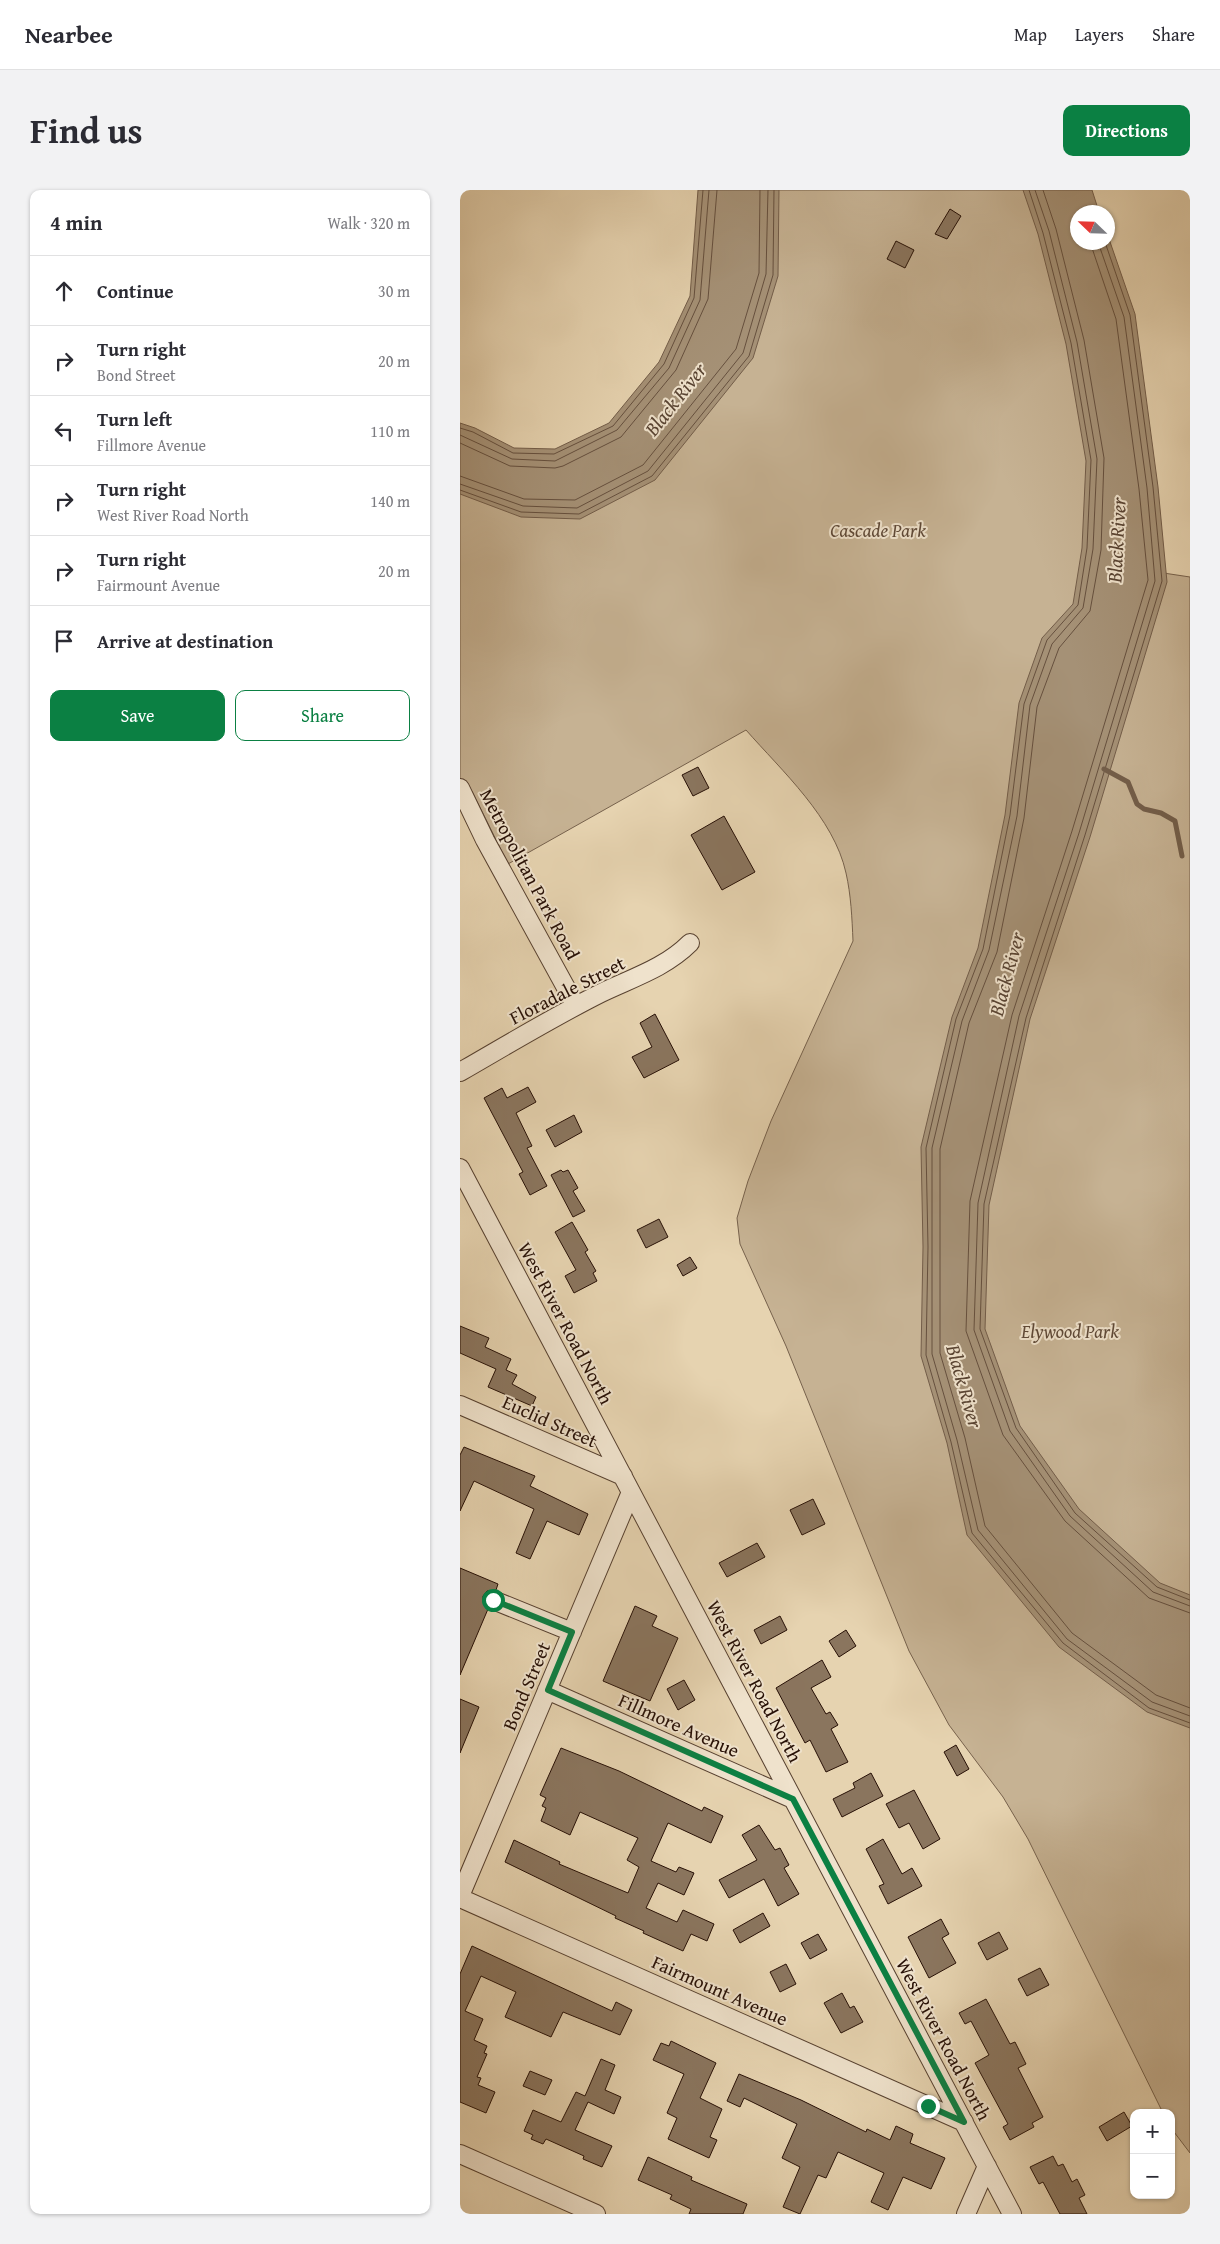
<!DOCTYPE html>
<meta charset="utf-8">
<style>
body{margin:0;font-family:"Gentium Book Plus",serif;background:#f2f2f3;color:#2b2b33}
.controls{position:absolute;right:15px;bottom:15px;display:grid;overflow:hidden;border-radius:10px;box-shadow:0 1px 4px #0004}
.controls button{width:45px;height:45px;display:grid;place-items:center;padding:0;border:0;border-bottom:1px solid #e1e1e2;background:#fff;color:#2b2b33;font:25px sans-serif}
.compass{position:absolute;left:610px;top:15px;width:45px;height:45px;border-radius:50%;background:#fff;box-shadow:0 1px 4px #0004;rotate:293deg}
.stop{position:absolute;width:15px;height:15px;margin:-11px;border:4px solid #0b8043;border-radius:50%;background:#fff}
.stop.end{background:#0b8043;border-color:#fff;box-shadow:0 1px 5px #0008}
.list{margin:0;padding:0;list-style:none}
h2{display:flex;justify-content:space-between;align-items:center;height:65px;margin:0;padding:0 20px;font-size:21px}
h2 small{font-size:16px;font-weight:400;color:#7c7c81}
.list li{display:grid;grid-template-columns:32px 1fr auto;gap:15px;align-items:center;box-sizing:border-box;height:70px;padding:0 20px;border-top:1px solid #e1e1e2}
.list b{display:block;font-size:19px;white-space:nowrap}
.list p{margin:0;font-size:16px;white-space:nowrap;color:#7c7c81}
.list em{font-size:16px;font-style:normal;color:#7c7c81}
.actions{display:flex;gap:10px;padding:15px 20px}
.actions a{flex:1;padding:11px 0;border:1px solid #0b8043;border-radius:10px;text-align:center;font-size:18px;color:#0b8043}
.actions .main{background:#0b8043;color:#fff}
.icon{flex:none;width:28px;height:28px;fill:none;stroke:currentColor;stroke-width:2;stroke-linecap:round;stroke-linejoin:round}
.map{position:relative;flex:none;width:730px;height:2024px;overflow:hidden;border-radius:10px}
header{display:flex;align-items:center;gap:30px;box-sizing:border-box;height:70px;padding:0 25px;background:#fff;border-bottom:1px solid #e1e1e2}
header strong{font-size:24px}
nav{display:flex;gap:28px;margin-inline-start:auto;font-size:18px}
.intro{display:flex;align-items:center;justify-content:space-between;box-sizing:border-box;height:120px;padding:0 30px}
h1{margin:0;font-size:35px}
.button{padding:12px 22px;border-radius:10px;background:#0b8043;color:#fff;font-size:18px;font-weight:700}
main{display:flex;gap:30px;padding:0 30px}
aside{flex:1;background:#fff;border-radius:10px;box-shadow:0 1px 4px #0004}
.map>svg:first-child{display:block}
</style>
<header>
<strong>Nearbee</strong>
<nav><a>Map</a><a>Layers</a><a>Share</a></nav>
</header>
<div class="intro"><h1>Find us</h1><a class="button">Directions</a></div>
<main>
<aside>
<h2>4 min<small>Walk · 320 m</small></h2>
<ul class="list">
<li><svg class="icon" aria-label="ahead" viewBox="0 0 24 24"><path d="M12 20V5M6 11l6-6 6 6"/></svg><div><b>Continue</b></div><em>30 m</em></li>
<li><svg class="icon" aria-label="right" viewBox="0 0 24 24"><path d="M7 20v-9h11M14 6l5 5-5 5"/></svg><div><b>Turn right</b><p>Bond Street</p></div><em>20 m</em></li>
<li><svg class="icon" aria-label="left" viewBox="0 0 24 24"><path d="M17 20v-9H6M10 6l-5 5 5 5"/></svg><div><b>Turn left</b><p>Fillmore Avenue</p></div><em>110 m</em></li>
<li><svg class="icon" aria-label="right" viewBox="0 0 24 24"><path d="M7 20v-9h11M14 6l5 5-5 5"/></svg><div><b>Turn right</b><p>West River Road North</p></div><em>140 m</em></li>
<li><svg class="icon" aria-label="right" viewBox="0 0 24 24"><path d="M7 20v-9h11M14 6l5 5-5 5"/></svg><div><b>Turn right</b><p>Fairmount Avenue</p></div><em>20 m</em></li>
<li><svg class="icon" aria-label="arrive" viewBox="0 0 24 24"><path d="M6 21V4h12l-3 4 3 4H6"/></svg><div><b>Arrive at destination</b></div></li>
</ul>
<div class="actions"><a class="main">Save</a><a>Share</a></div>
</aside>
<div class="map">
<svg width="730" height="2024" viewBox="0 0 730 2024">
<rect width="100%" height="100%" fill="#e6d3b0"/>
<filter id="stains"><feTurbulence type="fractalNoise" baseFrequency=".004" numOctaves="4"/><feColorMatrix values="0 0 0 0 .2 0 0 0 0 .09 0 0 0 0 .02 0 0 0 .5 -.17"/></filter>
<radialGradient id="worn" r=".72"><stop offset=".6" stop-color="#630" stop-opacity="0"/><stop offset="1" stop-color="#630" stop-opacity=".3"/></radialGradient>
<path fill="#c6b293" stroke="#76614c" d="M 272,0 L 602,0 L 657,376 L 730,387 L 730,1963 L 711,1938 L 711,1923 L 703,1923 L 568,1649 L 543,1607 L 489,1535 L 449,1461 L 326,1156 L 280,1054 L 277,1028 L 288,991 L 311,931 L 393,751 C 392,728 391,705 386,683 C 374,628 322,581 286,540 L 48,674 L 12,601 L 0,588 L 0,264 L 45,290 L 188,248 Z"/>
<path fill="#a59176" stroke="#735d49" d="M 238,0 L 319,0 L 318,86 L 293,168 L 195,290 L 120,329 L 61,327 L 0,304 L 0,233 L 15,238 L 54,258 L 95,259 L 149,233 L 199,172 L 230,106 Z
M 563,0 L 632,0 L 639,22 L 618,22 L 618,52 L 648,52 L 648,46 L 675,124 L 698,297 L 707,392 L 630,647 L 570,829 L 529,1015 L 525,1139 L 560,1236 L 619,1319 L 700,1393 L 730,1405 L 730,1538 L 687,1522 L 599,1457 L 507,1345 L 487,1253 L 461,1166 L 463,1057 L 461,957 L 492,827 L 518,758 L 545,625 L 559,513 L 582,448 L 613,414 L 622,358 L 626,271 L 606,154 L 578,44 Z"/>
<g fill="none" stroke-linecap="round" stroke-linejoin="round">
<path stroke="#66503e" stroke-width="1" d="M 569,0 L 583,43 L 611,153 L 631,270 L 627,358 L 618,415 L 587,450 L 564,514 L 550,625 L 523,759 L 496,829 L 466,958 L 468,1057 L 466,1165 L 491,1252 L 512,1343 L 603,1453 L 689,1518 L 730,1533
M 575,0 L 589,41 L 617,152 L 637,269 L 633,359 L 623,418 L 592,454 L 570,515 L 557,626 L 529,760 L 502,831 L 472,958 L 472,1164 L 497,1250 L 518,1340 L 607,1449 L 692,1512 L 730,1526
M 583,0 L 596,39 L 624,150 L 644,268 L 641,360 L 630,421 L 599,458 L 577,517 L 564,628 L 537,762 L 509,833 L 480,959 L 480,1163 L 505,1248 L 525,1336 L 612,1443 L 696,1505 L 730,1518
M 630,52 L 656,129 L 679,299 L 688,390 L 612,641 L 552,825 L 510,1011 L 506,1141 L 543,1245 L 605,1331 L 689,1408 L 730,1423
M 638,52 L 664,127 L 687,298 L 695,391 L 619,643 L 559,826 L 518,1013 L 514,1140 L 550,1241 L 610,1326 L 693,1402 L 730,1416
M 645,52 L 670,125 L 693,297 L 702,391 L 625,645 L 566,828 L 524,1014 L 520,1139 L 556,1238 L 615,1323 L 697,1397 L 730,1410
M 0,238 L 13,242 L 53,263 L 94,264 L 153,236 L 204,174 L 234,108 L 243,0
M 0,245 L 52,269 L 95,271 L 157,240 L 209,178 L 240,110 L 249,0
M 0,253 L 50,276 L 95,278 L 103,276 L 161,247 L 216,180 L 248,109 L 257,0
M 0,286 L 64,309 L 115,310 L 183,275 L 276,159 L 299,83 L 300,0
M 0,294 L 63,316 L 117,318 L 188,281 L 283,163 L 306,84 L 308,0
M 0,300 L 61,322 L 119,324 L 192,286 L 289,166 L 313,85 L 314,0"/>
<path stroke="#735d49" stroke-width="5" d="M 644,579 L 668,592 L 677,614 L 684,619 L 701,623 L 715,631 L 722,666"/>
</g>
<path fill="#8a755e" stroke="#271006" d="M 490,19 L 501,26 L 487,49 L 475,44 Z
M 436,51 L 454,60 L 445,78 L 427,69 Z
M 238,577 L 249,598 L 233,606 L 222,585 Z
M 264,626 L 295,682 L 262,700 L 231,645 Z
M 195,824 L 219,870 L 184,888 L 172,867 L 192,857 L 180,833 Z
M 68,897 L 76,912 L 56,923 L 72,956 L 67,958 L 87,996 L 70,1005 L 59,984 L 63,982 L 24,908 L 42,898 L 47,908 Z
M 114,925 L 122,942 L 95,957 L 86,940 Z
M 101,980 L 103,982 L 108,980 L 118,998 L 113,1001 L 125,1021 L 113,1027 L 91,985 Z
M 199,1029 L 208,1047 L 186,1058 L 177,1040 Z
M 112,1032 L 128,1060 L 125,1062 L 136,1081 L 133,1083 L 137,1091 L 114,1103 L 105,1086 L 116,1080 L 95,1042 Z
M 230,1067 L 237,1078 L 223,1086 L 217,1075 Z
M 0,1136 L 29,1148 L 25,1157 L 51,1169 L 46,1180 L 57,1185 L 52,1194 L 76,1207 L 72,1216 L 28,1197 L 36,1179 L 0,1163 Z
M 4,1257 L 75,1286 L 70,1296 L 128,1324 L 119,1345 L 87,1331 L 70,1369 L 56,1363 L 74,1319 L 14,1291 L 0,1321 L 0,1265 Z
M 353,1309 L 365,1334 L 342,1345 L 330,1320 Z
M 297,1353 L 305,1367 L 267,1387 L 259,1373 Z
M 0,1378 L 38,1394 L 36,1400 L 27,1401 L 23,1406 L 23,1412 L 28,1419 L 0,1485 Z
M 175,1416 L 197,1426 L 192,1436 L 218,1448 L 190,1511 L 143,1491 Z
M 320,1426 L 327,1440 L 301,1454 L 294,1440 Z
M 386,1440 L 396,1456 L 379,1467 L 369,1451 Z
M 362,1470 L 371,1487 L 351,1498 L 366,1524 L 370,1522 L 378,1535 L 371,1539 L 388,1572 L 366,1582 L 350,1550 L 345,1553 L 316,1498 Z
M 224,1490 L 235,1510 L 218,1520 L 207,1499 Z
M 0,1509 L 19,1517 L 0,1563 Z
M 496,1555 L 509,1579 L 497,1586 L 484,1562 Z
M 101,1558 L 159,1581 L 242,1621 L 244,1617 L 263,1626 L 251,1653 L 208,1633 L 191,1671 L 216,1682 L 219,1677 L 234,1683 L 224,1705 L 198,1693 L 186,1718 L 217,1732 L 223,1720 L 254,1734 L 247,1751 L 231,1744 L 223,1761 L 183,1743 L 184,1741 L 155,1728 L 156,1726 L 45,1672 L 54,1650 L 100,1672 L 99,1674 L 168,1703 L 179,1677 L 167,1670 L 178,1648 L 120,1622 L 110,1645 L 81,1631 L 86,1618 L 82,1616 L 86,1608 L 80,1605 Z
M 411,1583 L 423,1606 L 382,1627 L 373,1609 L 395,1598 L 393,1593 Z
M 454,1600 L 480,1649 L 463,1659 L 449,1633 L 439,1638 L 426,1614 Z
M 299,1635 L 315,1660 L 320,1658 L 329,1675 L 324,1678 L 339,1704 L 318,1716 L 304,1689 L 269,1708 L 259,1690 L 297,1670 L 282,1645 Z
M 423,1649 L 442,1684 L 452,1678 L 462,1696 L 428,1714 L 419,1696 L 424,1694 L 406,1659 Z
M 303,1723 L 310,1736 L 280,1753 L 273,1740 Z
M 481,1729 L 489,1744 L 482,1748 L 496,1773 L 469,1788 L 448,1747 Z
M 539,1742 L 548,1759 L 527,1770 L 518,1753 Z
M 358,1744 L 367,1760 L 350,1769 L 341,1753 Z
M 12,1756 L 152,1821 L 156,1812 L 172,1820 L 160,1845 L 103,1822 L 91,1847 L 45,1827 L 56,1802 L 21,1786 L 5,1821 L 23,1829 L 14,1850 L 27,1856 L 24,1863 L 27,1864 L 17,1887 L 21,1888 L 18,1895 L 35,1902 L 26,1923 L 0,1912 L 0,1784 Z
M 326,1774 L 336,1794 L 320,1802 L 310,1782 Z
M 580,1778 L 589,1795 L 567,1806 L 558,1789 Z
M 382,1803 L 390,1818 L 394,1816 L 403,1832 L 381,1843 L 364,1813 Z
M 526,1809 L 550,1854 L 555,1852 L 566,1874 L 558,1878 L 583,1927 L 572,1933 L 574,1937 L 550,1950 L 543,1937 L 548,1934 L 515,1873 L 529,1865 L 511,1831 L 505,1834 L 499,1823 Z
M 211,1851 L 256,1873 L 240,1908 L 262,1919 L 250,1947 L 257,1950 L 249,1968 L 208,1949 L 217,1928 L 207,1923 L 224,1884 L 193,1870 L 201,1853 L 209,1856 Z
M 141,1869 L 155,1875 L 145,1900 L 161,1907 L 154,1924 L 128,1912 L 115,1940 L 152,1956 L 142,1977 L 123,1969 L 124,1966 L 86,1949 L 83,1954 L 71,1949 L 73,1945 L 64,1941 L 73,1920 L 101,1932 L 116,1902 L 125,1906 Z
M 70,1881 L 92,1890 L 85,1905 L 63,1896 Z
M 279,1884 L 341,1910 L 406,1942 L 407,1939 L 430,1950 L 436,1936 L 453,1944 L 450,1953 L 485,1968 L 471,1999 L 443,1987 L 428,2020 L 411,2012 L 424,1983 L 378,1962 L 366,1988 L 358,1985 L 340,2024 L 323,2017 L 340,1977 L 322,1968 L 337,1934 L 284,1908 L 280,1917 L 267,1911 Z
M 664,1922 L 672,1936 L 647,1951 L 639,1937 Z
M 593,1966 L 598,1976 L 603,1974 L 612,1992 L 617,1989 L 625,2005 L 619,2008 L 627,2024 L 600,2024 L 583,1992 L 579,1994 L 570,1977 Z
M 188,1967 L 232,1987 L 231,1990 L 287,2014 L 283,2024 L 229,2024 L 231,2019 L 210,2009 L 212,2005 L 178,1990 Z"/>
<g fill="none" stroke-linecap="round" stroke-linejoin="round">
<defs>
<path id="minor" d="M 0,598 L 25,650 L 116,816
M 0,882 C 47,855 93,827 141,803 C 172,788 205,778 230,753
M 0,978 L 552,2024
M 0,1215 L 163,1286
M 33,1410 L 112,1442
M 87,1500 L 333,1609
M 0,1706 L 171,1302
M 0,1708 L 504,1932
M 0,1964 L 136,2024
M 506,2024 L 527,1976"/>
</defs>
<use href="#minor" stroke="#574130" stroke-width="20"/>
<use href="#minor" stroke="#efe2cc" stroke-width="18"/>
</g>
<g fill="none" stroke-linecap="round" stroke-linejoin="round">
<path stroke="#0b8043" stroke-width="6" d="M 33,1410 L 112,1442 L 88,1500 L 333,1609 L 504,1932 L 468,1916"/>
</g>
<g text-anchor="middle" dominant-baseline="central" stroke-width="4" stroke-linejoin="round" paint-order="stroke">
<g font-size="19" font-style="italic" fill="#5f4937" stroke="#efe2cc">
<text x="418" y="340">Cascade Park</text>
<text x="610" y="1141">Elywood Park</text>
</g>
<g font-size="19" fill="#271006" stroke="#efe2cc">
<text transform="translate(70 684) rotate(62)">Metropolitan Park Road</text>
<text transform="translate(107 800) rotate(-27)">Floradale Street</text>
<text transform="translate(106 1133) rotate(62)">West River Road North</text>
<text transform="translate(90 1231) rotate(24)">Euclid Street</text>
<text transform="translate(295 1491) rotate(62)">West River Road North</text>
<text transform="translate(66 1496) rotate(-67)">Bond Street</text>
<text transform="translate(219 1535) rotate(24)">Fillmore Avenue</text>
<text transform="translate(260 1800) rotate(24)">Fairmount Avenue</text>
<text transform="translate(484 1849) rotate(62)">West River Road North</text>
</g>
<g font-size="20" font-style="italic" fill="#594433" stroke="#efe2cc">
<text transform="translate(215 209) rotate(-52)">Black River</text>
<text transform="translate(656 350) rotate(-87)">Black River</text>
<text transform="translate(546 784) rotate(-75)">Black River</text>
<text transform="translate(505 1196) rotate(74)">Black River</text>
</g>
</g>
<rect width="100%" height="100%" filter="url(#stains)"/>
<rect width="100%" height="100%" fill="url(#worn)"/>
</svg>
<div class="controls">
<button>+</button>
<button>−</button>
</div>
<svg class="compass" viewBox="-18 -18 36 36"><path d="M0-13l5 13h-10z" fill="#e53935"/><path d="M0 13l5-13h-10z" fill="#7c7c81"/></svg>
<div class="stop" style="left:33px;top:1410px"></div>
<div class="stop end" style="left:468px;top:1916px"></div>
</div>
</main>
